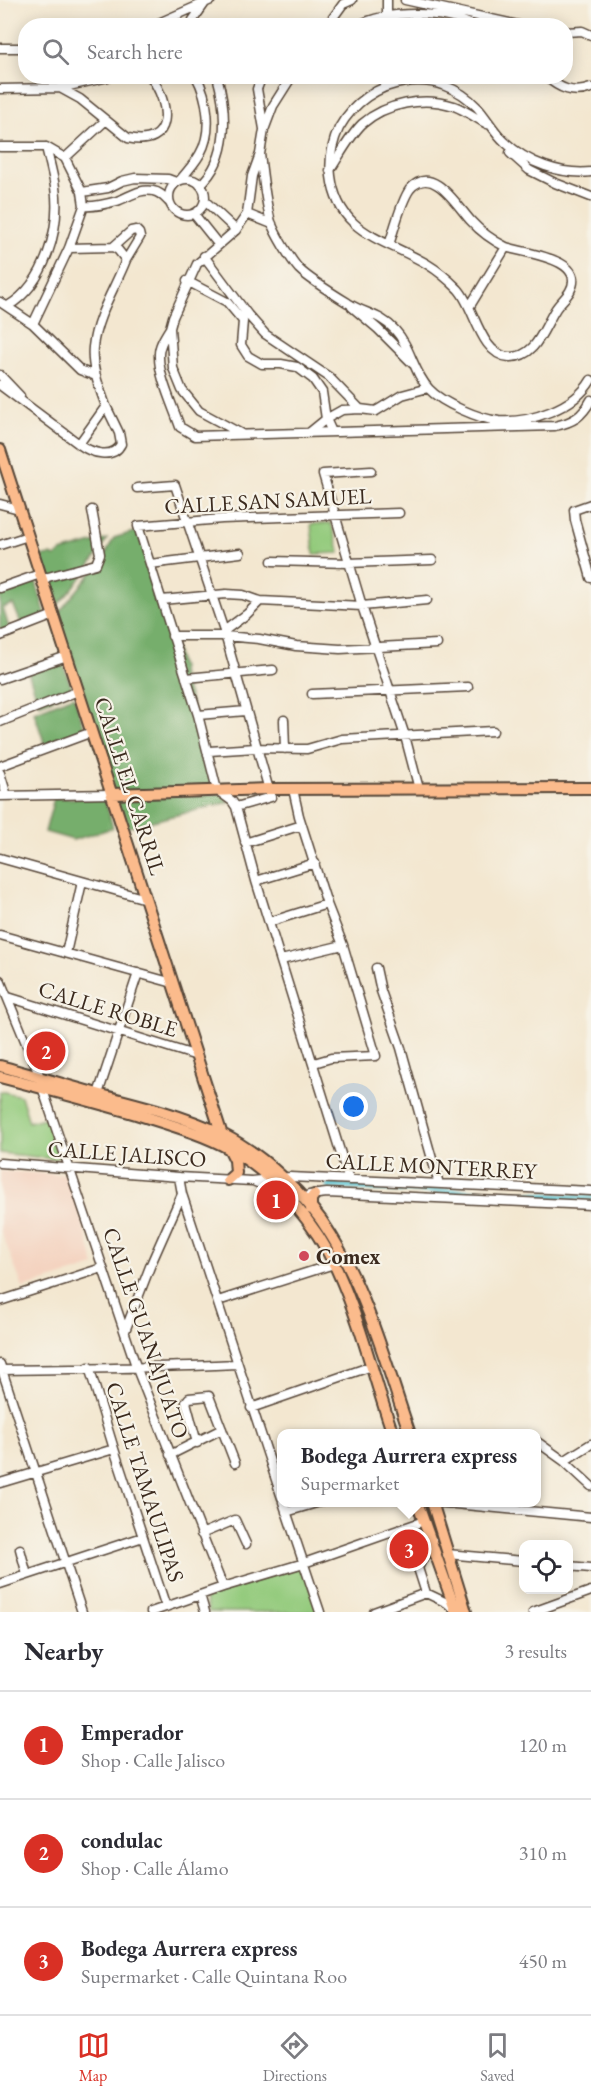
<!DOCTYPE html>
<meta charset="utf-8">
<style>
body{margin:0;font-family:"EB Garamond",serif;background:#f2f2f3;color:#2b2b33}
.controls{position:absolute;right:18px;bottom:18px;display:grid;overflow:hidden;border-radius:12px;box-shadow:0 3px 15px #0003}
.controls button{width:54px;height:54px;display:grid;place-items:center;padding:0;border:0;border-bottom:2px solid #e1e1e2;background:#fff;color:#2b2b33;font:30px sans-serif}
.you{position:absolute;left:354px;top:1107px;width:21px;height:21px;margin:-15px;border:4px solid #fff;border-radius:50%;background:#1a73e8;box-shadow:0 0 0 9px #1a73e833}
.badge{display:grid;place-items:center;width:39px;height:39px;border-radius:50%;background:#d93025;color:#fff;font-size:20px;font-weight:700}
.pin{position:absolute;translate:-50% -50%;border:3px solid #fff;box-shadow:0 2px 6px #0006}
.popup{position:absolute;left:277px;top:1429px;width:264px;height:78px;box-sizing:border-box;display:grid;place-content:center;border-radius:12px;background:#fff;filter:drop-shadow(0 2px 4px #0005);font-size:20px;white-space:nowrap;color:#7c7c81}
.popup b{font-size:22px;color:#2b2b33}
.popup::after{content:'';position:absolute;left:50%;top:100%;margin-left:-12px;border:12px solid transparent;border-top-color:#fff}
.list{margin:0;padding:0;list-style:none}
h2{display:flex;justify-content:space-between;align-items:center;height:78px;margin:0;padding:0 24px;font-size:26px}
h2 small{font-size:20px;font-weight:400;color:#7c7c81}
.list li{display:grid;grid-template-columns:39px 1fr auto;gap:18px;align-items:center;box-sizing:border-box;height:108px;padding:0 24px;border-top:2px solid #e1e1e2}
.list b{display:block;font-size:22px;white-space:nowrap}
.list p{margin:0;font-size:20px;white-space:nowrap;color:#7c7c81}
.list em{font-size:20px;font-style:normal;color:#7c7c81}
.icon{flex:none;width:33px;height:33px;fill:none;stroke:currentColor;stroke-width:2;stroke-linecap:round;stroke-linejoin:round}
.map{position:relative;flex:none;width:591px;height:1612px;overflow:hidden}
.search{position:absolute;background:#fff;box-shadow:0 3px 15px #0003;left:18px;right:18px;top:18px;height:66px;display:flex;align-items:center;gap:15px;box-sizing:border-box;padding:0 21px;border-radius:24px;color:#7c7c81;font-size:22px}
.sheet{height:402px;background:#fff}
nav{display:flex;justify-content:space-around;align-items:center;box-sizing:border-box;height:84px;border-top:2px solid #e1e1e2;background:#fff;font-size:16px;color:#7c7c81}
nav a{display:grid;justify-items:center;gap:3px}
nav .on{color:#d93025}
.map>svg:first-child{display:block}
</style>
<div class="map">
<svg width="591" height="1612" viewBox="0 0 591 1612">
<rect width="100%" height="100%" fill="#f7f3e8"/>
<filter id="ink" filterUnits="userSpaceOnUse"><feTurbulence type="fractalNoise" baseFrequency=".0167" numOctaves="2"/><feDisplacementMap in="SourceGraphic" scale="12" xChannelSelector="R" yChannelSelector="G"/><feConvolveMatrix kernelMatrix="1 2 1 2 8 2 1 2 1" color-interpolation-filters="sRGB"/></filter>
<filter id="wash" filterUnits="userSpaceOnUse"><feTurbulence type="fractalNoise" baseFrequency=".008" numOctaves="4" result="noise"/><feDisplacementMap in="SourceGraphic" scale="24" xChannelSelector="R" yChannelSelector="G"/><feGaussianBlur stdDeviation="1.35" result="paint"/><feColorMatrix in="noise" values="0 0 0 0 0 0 0 0 0 0 0 0 0 0 0 0 0 1.4 0 .05"/><feComposite in="paint" operator="in"/></filter>
<g filter="url(#wash)">
<rect width="100%" height="100%" fill="#f3e7d0"/>
<path fill="#f4d3c0" d="M 0,1171 L 69,1175 L 95,1266 L 23,1288 L 0,1229 Z"/>
<path fill="#93ca7c" stroke="#677a4d" stroke-width="1.5" d="M 331,523 L 340,553 L 314,554 L 311,524 Z
M 0,1091 L 21,1096 L 29,1122 L 48,1117 L 59,1157 L 54,1159 L 0,1153 Z
M 303,1564 L 319,1612 L 209,1612 L 204,1595 Z"/>
<path fill="#76ae6c" stroke="#586c45" stroke-width="1.5" d="M 137,531 L 150,565 L 154,595 L 161,600 L 181,668 L 182,681 L 189,695 L 218,790 L 112,792 L 55,617 L 103,559 L 114,538 Z
M 107,539 C 92,565 75,588 54,609 L 37,557 L 51,555 L 55,557 L 61,552 Z
M 35,579 L 46,615 L 21,623 L 13,604 L 3,608 L 9,628 L 0,632 L 0,594 L 15,592 Z
M 62,661 L 73,691 L 39,704 L 28,672 Z
M 74,696 L 86,732 L 45,745 L 34,712 Z
M 220,794 L 230,802 L 124,828 L 113,796 Z
M 54,798 L 105,799 L 113,828 L 73,840 L 45,832 Z"/>
<g fill="none" stroke-linecap="round" stroke-linejoin="round">
<path stroke="#5dc8d7" stroke-width="7" d="M 329,1186 L 591,1198"/>
</g>
</g>
<g filter="url(#ink)">
<g fill="none" stroke-linecap="round" stroke-linejoin="round">
<defs>
<path id="minor" d="M 387,0 L 387,17
M 405,0 L 523,26
M 152,26 L 211,0
M 193,26 L 193,20 L 205,3
M 327,26 L 343,4 L 352,0
M 357,26 C 387,10 444,10 474,26
M 566,32 L 582,31 L 591,35
M 0,48 L 26,48
M 262,76 L 257,89 L 264,129
M 545,76 C 559,88 573,95 591,88
M 60,88 L 80,99 L 128,138 C 175,148 171,103 150,76
M 0,89 L 60,88 L 113,76
M 0,147 L 46,147 L 65,158 L 82,192 L 84,206 L 69,248 L 33,324
M 510,153 L 529,170 L 555,183 L 591,197
M 260,154 C 263,177 265,200 271,222 C 275,234 291,260 299,269 C 309,279 335,295 348,303 C 365,314 380,314 395,330 C 411,347 413,372 429,389 C 442,403 479,419 499,421 C 529,423 575,408 591,380
M 65,158 L 105,121
M 330,170 C 340,155 349,137 362,124 C 386,103 424,96 454,106 C 465,110 476,118 487,124
M169 197a18 18 0 1 1 36 0a18 18 0 1 1-36 0Z
M 180,180 C 187,172 195,163 200,154 C 213,131 208,98 196,76
M 200,185 C 230,158 227,111 217,76
M 82,192 L 108,188 L 122,181 L 135,178 L 168,179 L 176,182
M 205,201 L 236,230
M 84,206 C 95,207 106,204 117,201 C 129,197 140,188 153,191 C 160,192 164,197 169,202
M 194,214 L 218,244
M 247,214 L 272,224
M 389,245 C 394,230 401,201 410,189 C 433,163 457,206 471,221 C 480,231 494,241 506,247 C 522,253 588,258 570,291 C 566,298 559,303 555,310 C 543,329 536,358 509,357 C 480,355 475,307 458,289 C 449,280 437,270 427,264 C 385,239 338,234 331,176 C 329,159 332,143 339,128 C 353,103 378,85 406,82 C 433,78 459,88 477,107 C 487,118 494,132 505,142 C 527,163 561,175 591,172
M 113,247 L 131,231 L 136,230 L 139,233 L 140,237 L 126,260
M 204,256 L 248,315 L 265,334 L 329,377 L 360,409
M 187,281 L 227,302 L 243,321 L 241,345 L 248,356 L 262,364 L 281,364 L 297,367 L 313,379 L 322,392 L 326,419 L 332,432
M 0,302 L 33,324 L 80,370 L 96,376
M 8,306 C 45,284 61,228 55,187 C 53,174 49,160 46,147
M 470,306 L 506,247
M 352,307 L 378,329 L 413,364
M 170,328 C 165,336 159,345 159,354 C 158,376 173,406 180,427 L 195,436 L 555,426 C 573,422 582,417 591,400
M 0,375 L 20,396
M 0,385 L 79,444 L 106,406 C 99,387 91,367 93,347 C 96,317 115,288 126,260 L 118,250 L 113,247 L 69,248
M 310,432 L 326,419 L 342,410 L 360,409 L 376,411 L 402,395 L 428,388
M 240,433 L 199,411 L 182,390 L 173,368 L 170,328 L 173,317 L 197,264 L 236,230 L 247,214 L 252,176 L 260,154 L 264,130 L 273,106 L 292,76
M 79,444 C 91,453 113,460 121,444 L 119,433 L 106,406
M 371,471 L 323,474 L 362,606 L 405,736 L 419,789
M 137,488 L 175,485 L 224,631 L 271,797 L 236,807
M 0,504 L 19,509
M 591,504 L 574,510 L 575,520 L 591,578
M 0,545 L 28,536
M 272,561 L 348,563 L 432,560
M 150,564 L 240,553
M 43,581 L 48,577 L 96,564 L 100,554 L 92,510
M 0,588 L 40,574
M 162,600 L 226,594 L 243,595 L 260,601 L 362,606 L 427,600
M 224,631 L 247,614 L 260,601
M 0,636 L 54,615
M 172,636 L 225,636 L 259,639 L 296,646 L 340,649 L 437,644
M 186,678 L 273,670
M 0,679 L 67,656
M 312,694 L 468,687
M 198,715 L 246,711
M 284,720 L 285,749
M 0,722 L 78,691
M 209,751 L 256,748 L 307,749 L 342,739 L 493,731
M 0,766 L 92,732
M 0,773 L 7,796
M 293,789 L 299,816 L 327,904 L 343,945 L 376,1056 L 331,1058 L 314,1063
M 0,796 L 112,794
M 245,843 L 302,825
M 0,858 L 146,899
M 256,881 L 315,863
M 269,922 L 327,904
M 0,935 L 173,983
M 66,953 L 82,882
M 281,960 L 343,945
M 376,968 L 381,991 L 401,1048 L 439,1184
M 0,980 L 40,1077
M 8,997 L 197,1056
M 42,1087 L 137,1369 L 223,1587
M 98,1094 L 138,973
M 0,1163 L 179,1177 L 252,1181 L 290,1177 L 591,1191
M 349,1180 L 256,881 L 236,807 L 232,801 L 217,790 L 198,715 L 138,526 L 222,519 L 399,513
M 255,1182 L 285,1194
M 182,1194 L 282,1498
M 309,1195 L 327,1193 L 591,1205
M 0,1301 L 102,1268
M 218,1301 L 334,1264
M 125,1331 L 151,1264 L 182,1194 L 179,1177
M 0,1364 L 82,1612
M 89,1367 L 114,1449 L 166,1607
M 0,1370 C 79,1369 157,1368 236,1364
M 251,1408 L 372,1366
M 536,1441 L 564,1461 L 591,1486
M 197,1443 L 186,1402 L 189,1398 L 209,1396 L 235,1463
M 170,1455 L 222,1429
M 564,1461 L 591,1444
M 0,1483 L 114,1449
M 283,1502 L 320,1612
M 434,1502 L 591,1517
M 286,1512 L 320,1502
M 201,1534 L 235,1520 L 246,1544
M 20,1549 L 27,1575
M 447,1554 L 524,1561
M 568,1566 L 591,1568
M 0,1584 L 143,1537
M 426,1593 L 418,1568 L 432,1540
M 200,1595 L 205,1612
M 151,1612 L 223,1587 L 304,1563 L 424,1521
M 374,1612 L 426,1593 L 447,1603 L 455,1610
M 533,1612 L 591,1591"/>
<path id="major" d="M 0,450 L 222,1135
M 112,794 L 268,789 L 591,788
M 0,1066 C 34,1075 67,1086 101,1095 C 141,1105 184,1116 222,1134 C 262,1154 308,1196 331,1235 C 368,1295 387,1367 410,1434
M 0,1077 C 46,1089 91,1101 136,1114 C 167,1124 201,1133 230,1149 C 273,1173 317,1225 337,1270 C 361,1323 374,1379 393,1434
M 228,1180 L 236,1173 L 235,1160 L 230,1150
M 311,1209 L 311,1199 L 314,1195
M 417,1502 L 456,1612
M 432,1502 L 466,1612"/>
</defs>
<use href="#minor" stroke="#574639" stroke-width="11"/>
<use href="#major" stroke="#574639" stroke-width="14"/>
<use href="#minor" stroke="#fff" stroke-width="8"/>
<use href="#major" stroke="#fbbb8c" stroke-width="10"/>
</g>
</g>
<circle fill="#d1495b" stroke="#f7f3e8" stroke-width="2" cx="304" cy="1256" r="6"/>
<g text-anchor="middle" dominant-baseline="central" stroke-width="4.5" stroke-linejoin="round" paint-order="stroke">
<g font-size="22" fill="#3b2a1e" stroke="#f7f3e8">
<text transform="translate(268 501) rotate(-3)">CALLE SAN SAMUEL</text>
<text transform="translate(130 786) rotate(72)">CALLE EL CARRIL</text>
<text transform="translate(108 1009) rotate(17)">CALLE ROBLE</text>
<text transform="translate(127 1154) rotate(4)">CALLE JALISCO</text>
<text transform="translate(431 1166) rotate(3)">CALLE MONTERREY</text>
<text transform="translate(146 1333) rotate(71)">CALLE GUANAJUATO</text>
<text transform="translate(145 1482) rotate(72)">CALLE TAMAULIPAS</text>
</g>
<g font-size="22" font-weight="bold" fill="#3b2a1e" stroke="#f7f3e8" text-anchor="start">
<text x="316" y="1256">Comex</text>
</g>
</g>
</svg>
<div class="controls">
<button><svg class="icon" aria-label="locate" viewBox="0 0 24 24"><circle cx="12" cy="12" r="6"/><path d="M12 2v4M12 18v4M2 12h4M18 12h4"/></svg></button>
</div>
<div class="you"></div>
<div class="pin badge" style="left:276px;top:1200px">1</div>
<div class="pin badge" style="left:46px;top:1051px">2</div>
<div class="pin badge" style="left:409px;top:1549px">3</div>
<div class="popup"><b>Bodega Aurrera express</b>Supermarket</div>
<div class="search"><svg class="icon" aria-label="search" viewBox="0 0 24 24"><circle cx="10" cy="10" r="6"/><path d="M15 15l6 6"/></svg>Search here</div>
</div>
<section class="sheet">
<h2>Nearby<small>3 results</small></h2>
<ul class="list">
<li><span class="badge">1</span><div><b>Emperador</b><p>Shop · Calle Jalisco</p></div><em>120 m</em></li>
<li><span class="badge">2</span><div><b>condulac</b><p>Shop · Calle Álamo</p></div><em>310 m</em></li>
<li><span class="badge">3</span><div><b>Bodega Aurrera express</b><p>Supermarket · Calle Quintana Roo</p></div><em>450 m</em></li>
</ul>
</section>
<nav>
<a class="on"><svg class="icon" aria-label="map" viewBox="0 0 24 24"><path d="M3 6l6-2 6 2 6-2v14l-6 2-6-2-6 2zM9 4v14M15 6v14"/></svg>Map</a>
<a><svg class="icon" aria-label="directions" viewBox="0 0 24 24"><path d="M12 3l9 9-9 9-9-9zM9 14v-3h6M13 9l2 2-2 2"/></svg>Directions</a>
<a><svg class="icon" aria-label="saved" viewBox="0 0 24 24"><path d="M7 4h10v16l-5-4-5 4z"/></svg>Saved</a>
</nav>
